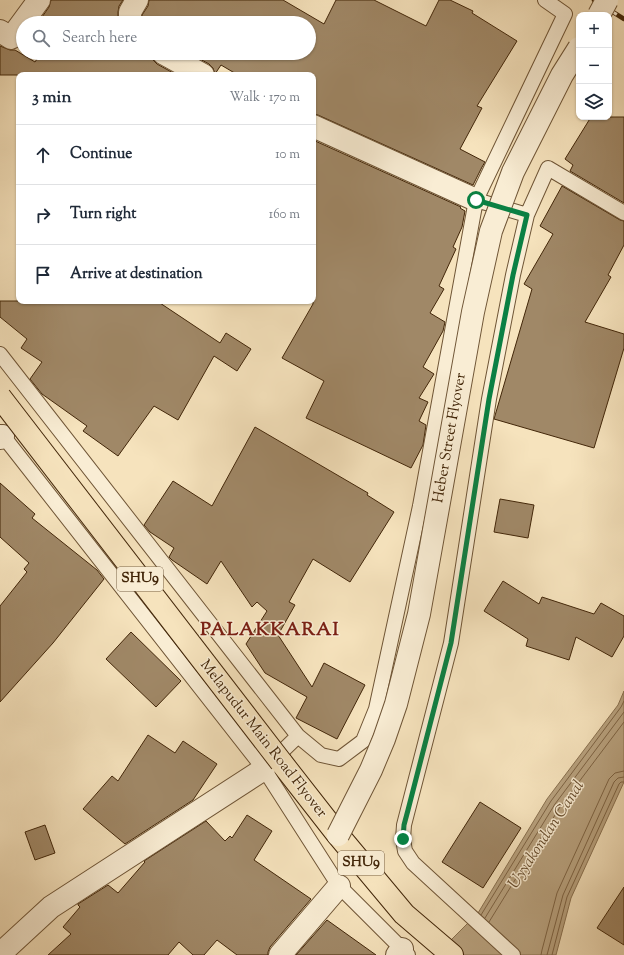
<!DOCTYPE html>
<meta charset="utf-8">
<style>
body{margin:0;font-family:"Sorts Mill Goudy",serif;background:#f2f2f3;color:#1f2937}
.controls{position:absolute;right:12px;top:12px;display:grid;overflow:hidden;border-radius:8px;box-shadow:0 1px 3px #0004}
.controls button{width:36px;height:36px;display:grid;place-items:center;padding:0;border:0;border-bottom:1px solid #e0e1e3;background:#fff;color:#1f2937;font:20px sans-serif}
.stop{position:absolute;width:12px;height:12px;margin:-9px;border:3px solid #0b8043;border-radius:50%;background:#fff}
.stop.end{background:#0b8043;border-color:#fff;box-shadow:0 1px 4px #0008}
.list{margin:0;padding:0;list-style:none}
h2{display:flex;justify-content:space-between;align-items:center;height:52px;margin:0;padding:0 16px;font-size:17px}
h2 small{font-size:13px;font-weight:400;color:#747a83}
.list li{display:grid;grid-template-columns:26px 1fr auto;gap:12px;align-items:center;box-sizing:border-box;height:60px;padding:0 16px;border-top:1px solid #e0e1e3}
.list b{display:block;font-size:15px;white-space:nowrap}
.list em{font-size:13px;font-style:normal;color:#747a83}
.icon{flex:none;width:22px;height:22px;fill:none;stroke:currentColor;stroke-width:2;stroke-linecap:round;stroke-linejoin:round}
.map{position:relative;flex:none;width:624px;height:955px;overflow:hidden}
.search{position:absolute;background:#fff;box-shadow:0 1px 3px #0004;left:16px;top:16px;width:300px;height:44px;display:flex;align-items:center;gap:10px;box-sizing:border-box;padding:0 14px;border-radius:22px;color:#747a83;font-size:15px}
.panel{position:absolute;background:#fff;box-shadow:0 1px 3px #0004;left:16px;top:72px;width:300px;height:232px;border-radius:8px}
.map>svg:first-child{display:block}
</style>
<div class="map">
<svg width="624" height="955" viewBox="0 0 624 955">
<rect width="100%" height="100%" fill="#f6e3bd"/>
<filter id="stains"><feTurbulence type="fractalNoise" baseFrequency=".005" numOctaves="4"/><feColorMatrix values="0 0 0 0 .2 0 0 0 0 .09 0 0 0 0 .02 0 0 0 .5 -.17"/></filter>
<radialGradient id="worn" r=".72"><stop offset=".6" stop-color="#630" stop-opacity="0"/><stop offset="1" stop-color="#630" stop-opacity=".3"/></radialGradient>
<path fill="#b9a380" stroke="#897150" d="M 624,691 L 624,782 L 571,898 L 556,955 L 436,955 L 478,913 L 547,799 L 618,705 Z"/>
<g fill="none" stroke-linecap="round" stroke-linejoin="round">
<path stroke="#7e6444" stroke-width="1" d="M 481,915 L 551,801 L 621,707 L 624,701
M 485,918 L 555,804 L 624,712
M 489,922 L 560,807 L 624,722
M 541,955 L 542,950 L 557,893 L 609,779 L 615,773 L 624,771
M 547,955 L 563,895 L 614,782 L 618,778 L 624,777
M 552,955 L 567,897 L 619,784 L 621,782 L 624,782"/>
</g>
<path fill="#a08867" stroke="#422609" d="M 51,0 L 123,0 L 119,6 L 118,12 L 118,23 L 54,23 L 42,17 L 49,7 Z
M 149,0 L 283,0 L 324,24 L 336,0 L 374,0 L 426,26 L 439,0 L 450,0 L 473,11 L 472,13 L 517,41 L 477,106 L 482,108 L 460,149 L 485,162 L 482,167 L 473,185 L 318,115 L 313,114 L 313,75 L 238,75 L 221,65 L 215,74 L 213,68 L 209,64 L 189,53 L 309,53 L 309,23 L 142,23 L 142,15 L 148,6 Z
M 0,46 L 10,50 L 15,50 L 35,62 L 41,53 L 151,53 L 152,59 L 157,64 L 177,75 L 0,75 Z
M 591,117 L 624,117 L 624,203 L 570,171 L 573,165 L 565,159 Z
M 313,140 L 461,207 L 460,208 L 465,211 L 462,227 L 453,247 L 456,249 L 439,286 L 444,289 L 430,313 L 445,322 L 443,331 L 423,367 L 434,374 L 419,398 L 428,402 L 419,421 L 426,425 L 423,445 L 411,468 L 306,418 L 324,381 L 282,358 L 313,304 Z
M 562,186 L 620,220 L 624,221 L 624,245 L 608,275 L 611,277 L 585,322 L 624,334 L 624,348 L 594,448 L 494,419 L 532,289 L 524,284 L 553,234 L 540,226 Z
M 0,301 L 157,301 L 220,343 L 226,333 L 251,349 L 237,371 L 214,356 L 178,420 L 154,406 L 118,456 L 83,431 L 87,426 L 42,394 L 30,379 L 42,362 L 21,348 L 27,339 L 0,317 Z
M 255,427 L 368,493 L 367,495 L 394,512 L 350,582 L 313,559 L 289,602 L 295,605 L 278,635 L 312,687 L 324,663 L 365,685 L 337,739 L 296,718 L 307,697 L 265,673 L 246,644 L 267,611 L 257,602 L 252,607 L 221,561 L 207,584 L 172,560 L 169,557 L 174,548 L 150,532 L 144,525 L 173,481 L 212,506 Z
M 0,483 L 35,514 L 32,518 L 97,570 L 104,579 L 53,643 L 0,702 L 0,606 L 27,572 L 24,569 L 29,563 L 0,537 Z
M 500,499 L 534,505 L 528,538 L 494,532 Z
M 503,581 L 539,604 L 542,597 L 594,614 L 601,603 L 624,616 L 624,636 L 612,657 L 576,637 L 569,660 L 526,646 L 528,639 L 484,611 Z
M 131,632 L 181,681 L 156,707 L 106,659 Z
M 148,735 L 175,753 L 183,741 L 217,764 L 193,800 L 125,844 L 83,809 L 112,776 L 118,781 Z
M 480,802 L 521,828 L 483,888 L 442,862 Z
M 247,815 L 272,831 L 254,860 L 311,899 L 270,947 L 268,952 L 268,955 L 237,955 L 217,940 L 204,955 L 193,955 L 179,942 L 168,955 L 48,955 L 71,934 L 63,927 L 80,907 L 78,905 L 78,904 L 108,885 L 118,893 L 145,862 L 144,861 L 206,821 L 225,841 L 230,836 L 232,838 Z
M 45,825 L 55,853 L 35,860 L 25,832 Z
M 624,887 L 624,945 L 597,928 Z
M 327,920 L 376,955 L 296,955 Z"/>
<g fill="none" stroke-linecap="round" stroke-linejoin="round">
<defs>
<path id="service" d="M 476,200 L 527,215
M 0,354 L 298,736 L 321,755 L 339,759 L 363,741 L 376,709 L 420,506 L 476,200 L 565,14 L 545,0
M 0,432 L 264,769 L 339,886 L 408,955
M 271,762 L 298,736
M 513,955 L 413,863 L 405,851 L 403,839 L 404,825 L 451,643 L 489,399 L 513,275 L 527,215 L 548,168 L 624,213"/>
<path id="minor" d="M 130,23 L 130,12 L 137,0
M 0,31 L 11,38 L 39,0
M 163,53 L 203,75
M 313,126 L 476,200
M 0,438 L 3,436
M 280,955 L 339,886
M 397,955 L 402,949"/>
<path id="tertiary" d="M 0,954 L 51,907 L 264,769"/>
<path id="primary" d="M 281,762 L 338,835 L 404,914 L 452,955"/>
</defs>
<use href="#service" stroke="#6f5536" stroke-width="16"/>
<use href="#minor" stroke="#6f5536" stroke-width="24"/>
<use href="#tertiary" stroke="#6f5536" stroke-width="24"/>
<use href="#primary" stroke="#422609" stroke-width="24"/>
<use href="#service" stroke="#f9edd4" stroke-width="14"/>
<use href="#minor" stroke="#f9edd4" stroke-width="22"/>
<use href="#tertiary" stroke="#f9edd4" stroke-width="22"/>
<use href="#primary" stroke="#f6e3bd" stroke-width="22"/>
<defs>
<path id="rail" d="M 594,0 L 624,19"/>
</defs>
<use href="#rail" stroke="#422609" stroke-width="4.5"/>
<use href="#rail" stroke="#f9edd4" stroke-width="3" stroke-dasharray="9" stroke-linecap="butt"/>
<defs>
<path id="tertiary-bridge" d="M 599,15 L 607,0
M 338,835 L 371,770 L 384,739 L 396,704 L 419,614 L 473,312 L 491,231 L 513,172 L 562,75 L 579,48"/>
<path id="primary-bridge" d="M 0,397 L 281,762"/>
</defs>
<use href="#tertiary-bridge" stroke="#6f5536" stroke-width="24" stroke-linecap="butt"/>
<use href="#primary-bridge" stroke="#422609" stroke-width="24" stroke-linecap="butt"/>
<use href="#tertiary-bridge" stroke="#f9edd4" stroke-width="22"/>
<use href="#primary-bridge" stroke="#f6e3bd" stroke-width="22"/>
</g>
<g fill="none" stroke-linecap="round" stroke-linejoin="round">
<path stroke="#0b8043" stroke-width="5" d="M 403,839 L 404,825 L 408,810 L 451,643 L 489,399 L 513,275 L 527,215 L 476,200"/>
</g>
<g text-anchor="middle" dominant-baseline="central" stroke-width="3" stroke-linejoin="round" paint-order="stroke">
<g fill="#f9edd4" stroke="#796246" stroke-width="1">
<rect x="117" y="567" width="46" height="24" rx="3"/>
<rect x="338" y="851" width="46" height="24" rx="3"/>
</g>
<g font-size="14" font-weight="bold" fill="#422609">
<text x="140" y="579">SHU9</text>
<text x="361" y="863">SHU9</text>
</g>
<g font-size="15" fill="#422609" stroke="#f9edd4">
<text transform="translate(450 438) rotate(-80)">Heber Street Flyover</text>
<text transform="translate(263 739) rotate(52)">Melapudur Main Road Flyover</text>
</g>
<g font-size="16" font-style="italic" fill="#664c2d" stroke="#f9edd4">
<text transform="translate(547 835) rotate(-57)">Uyyakondan Canal</text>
</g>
<g font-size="19" font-weight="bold" letter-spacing="1" fill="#7a1f14" stroke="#f9edd4">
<text x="270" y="630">PALAKKARAI</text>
</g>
</g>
<rect width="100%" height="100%" filter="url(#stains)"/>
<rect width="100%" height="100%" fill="url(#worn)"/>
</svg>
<div class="controls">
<button>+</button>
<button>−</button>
<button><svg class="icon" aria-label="layers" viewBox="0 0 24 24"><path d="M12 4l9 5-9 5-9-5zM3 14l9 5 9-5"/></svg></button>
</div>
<div class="stop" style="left:476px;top:200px"></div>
<div class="stop end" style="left:403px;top:839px"></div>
<div class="search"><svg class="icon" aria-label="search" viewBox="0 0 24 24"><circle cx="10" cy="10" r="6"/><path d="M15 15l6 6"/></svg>Search here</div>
<section class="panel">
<h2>3 min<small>Walk · 170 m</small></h2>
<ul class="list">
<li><svg class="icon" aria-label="ahead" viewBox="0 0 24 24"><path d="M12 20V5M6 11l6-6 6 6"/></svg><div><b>Continue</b></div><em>10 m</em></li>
<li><svg class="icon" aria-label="right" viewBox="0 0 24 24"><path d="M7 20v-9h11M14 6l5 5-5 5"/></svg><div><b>Turn right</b></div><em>160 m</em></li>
<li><svg class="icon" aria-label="arrive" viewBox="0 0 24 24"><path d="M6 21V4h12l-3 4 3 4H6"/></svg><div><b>Arrive at destination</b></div></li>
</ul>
</section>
</div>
